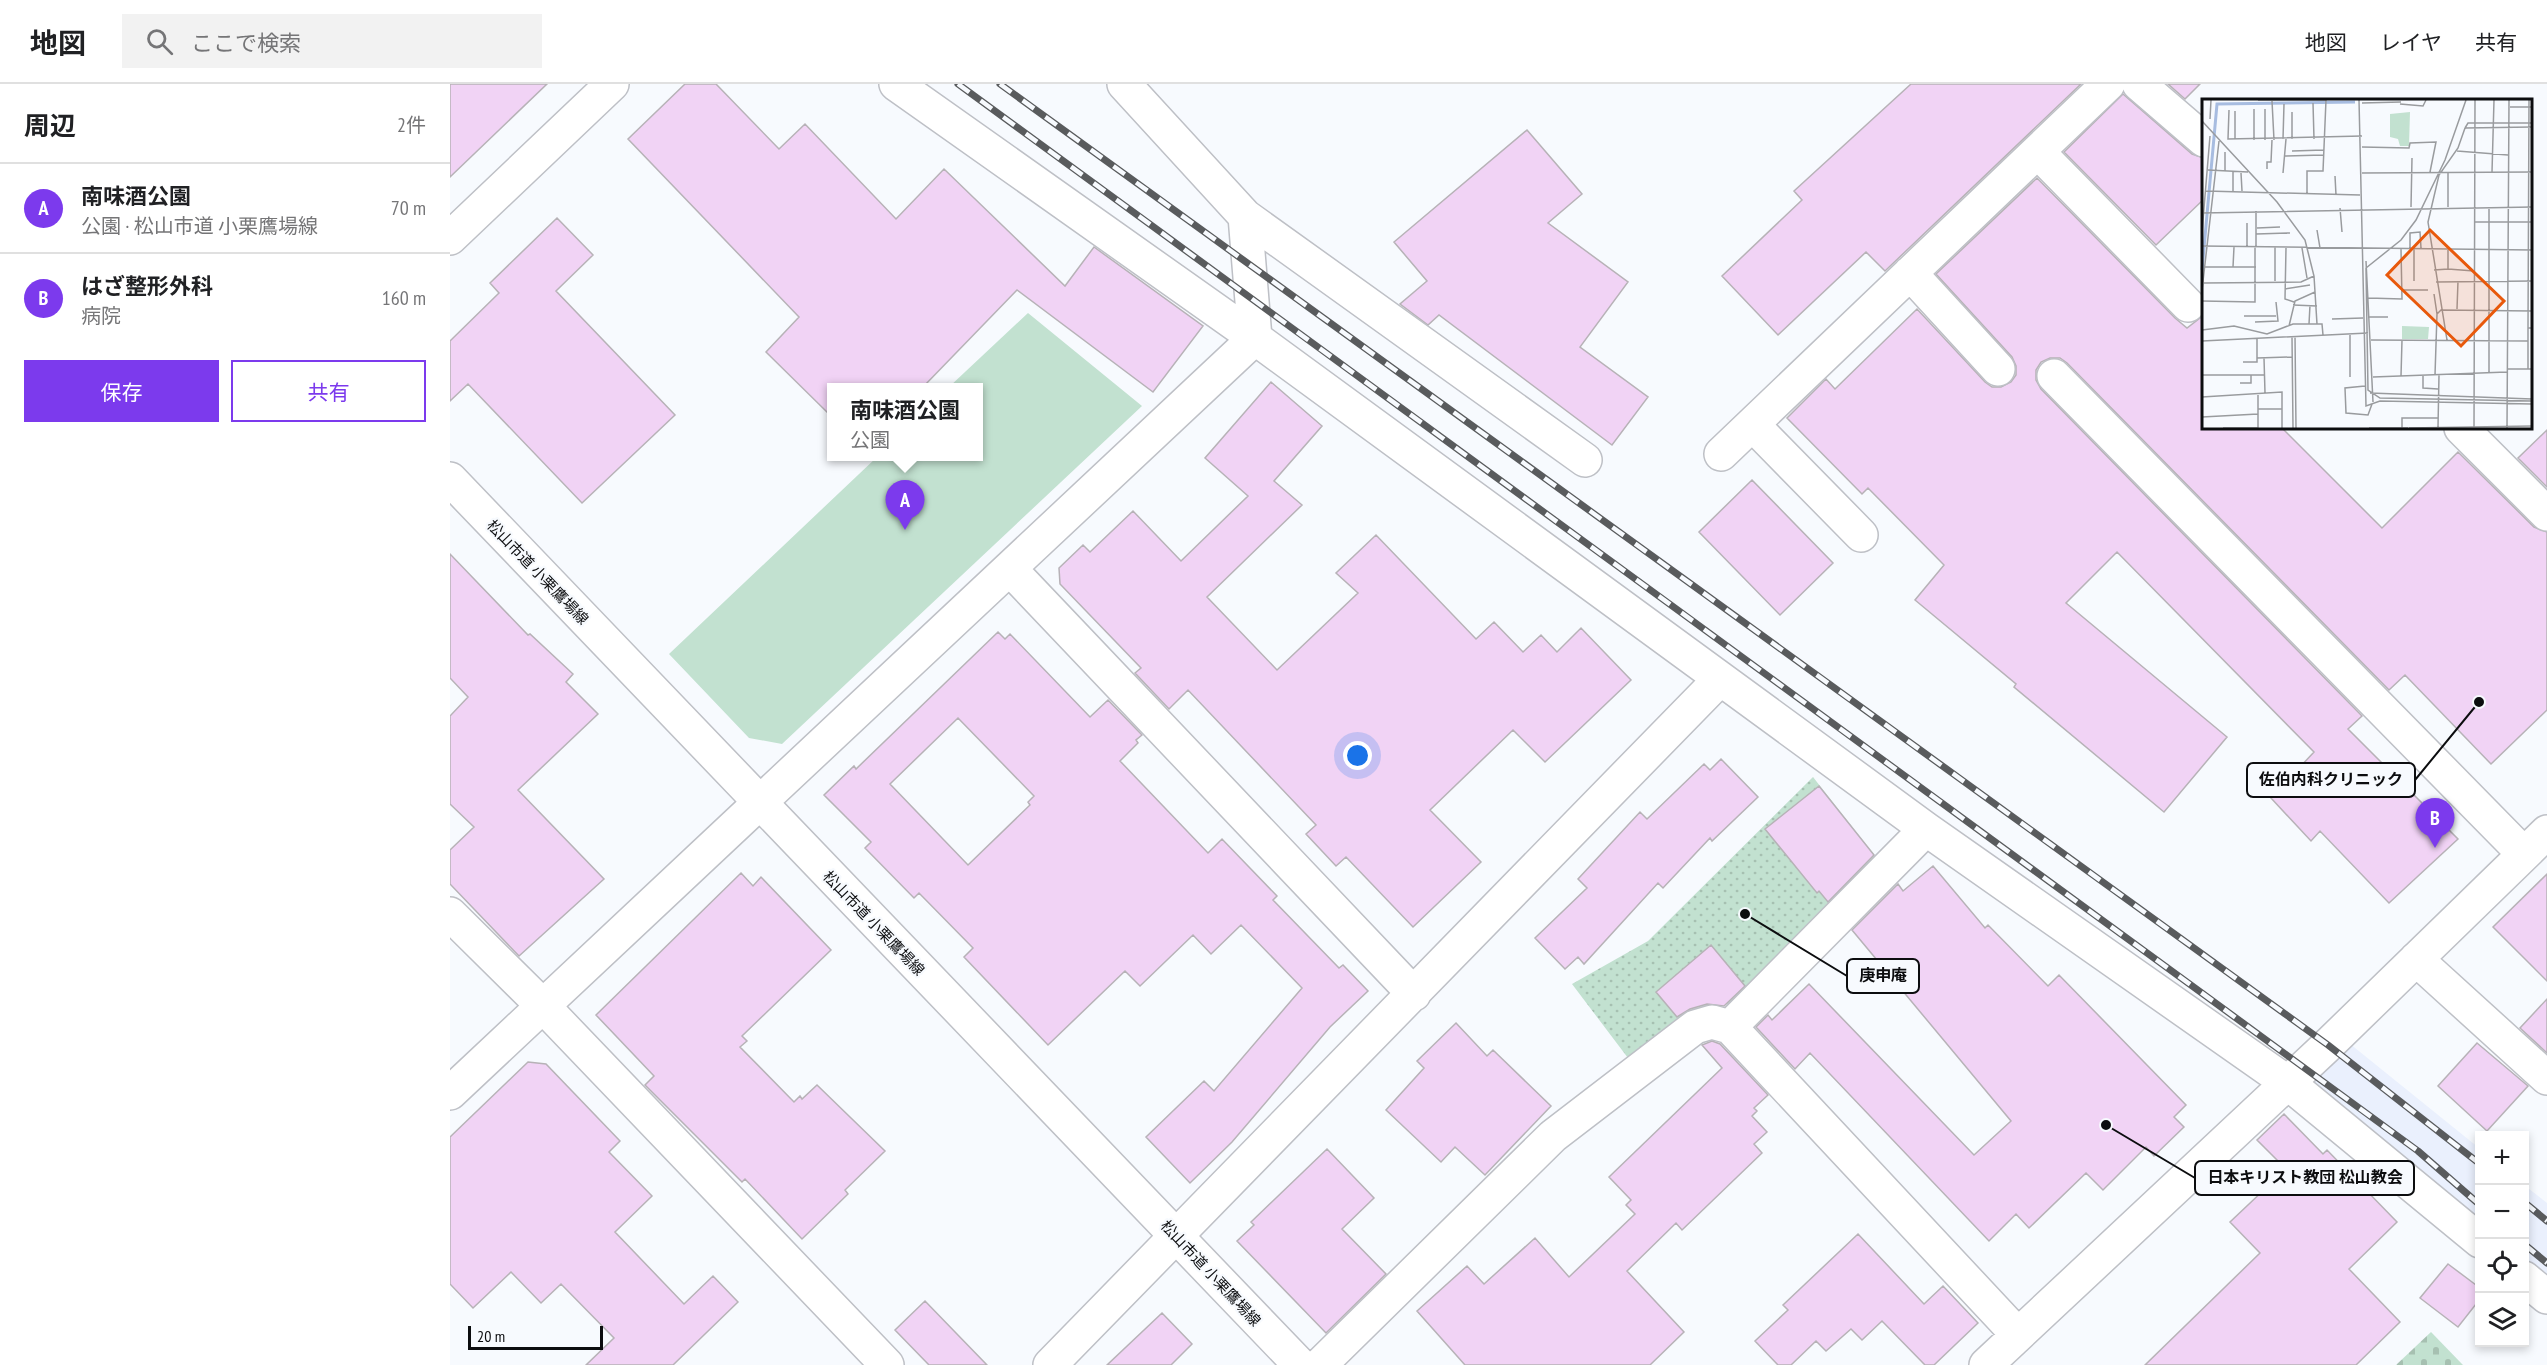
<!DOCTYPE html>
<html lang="ja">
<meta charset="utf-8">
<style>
body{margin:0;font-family:"PT Sans Narrow","Noto Sans JP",sans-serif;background:#f2f2f2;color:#202124}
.controls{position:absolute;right:18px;bottom:18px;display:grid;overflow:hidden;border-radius:0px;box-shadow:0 3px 9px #0003}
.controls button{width:54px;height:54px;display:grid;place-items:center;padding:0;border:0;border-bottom:2px solid #e0e0e0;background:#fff;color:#202124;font:30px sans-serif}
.scale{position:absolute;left:18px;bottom:15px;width:135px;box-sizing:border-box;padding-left:6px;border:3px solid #0c0d0f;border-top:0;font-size:16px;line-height:21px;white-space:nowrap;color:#0c0d0f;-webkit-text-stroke:4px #f7fafe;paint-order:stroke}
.you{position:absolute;left:908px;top:672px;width:21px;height:21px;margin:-15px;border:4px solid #fff;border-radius:50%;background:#1a73e8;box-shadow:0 0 0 9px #1a73e833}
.badge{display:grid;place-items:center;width:39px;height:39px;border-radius:50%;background:#7c3aed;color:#fff;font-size:20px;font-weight:700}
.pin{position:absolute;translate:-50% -50px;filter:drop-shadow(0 2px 3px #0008)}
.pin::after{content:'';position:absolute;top:32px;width:21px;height:18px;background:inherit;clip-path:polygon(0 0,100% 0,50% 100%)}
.popup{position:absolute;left:377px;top:299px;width:156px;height:78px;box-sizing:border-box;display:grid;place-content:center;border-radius:0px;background:#fff;filter:drop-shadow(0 2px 4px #0005);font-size:20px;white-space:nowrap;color:#757577}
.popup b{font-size:22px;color:#202124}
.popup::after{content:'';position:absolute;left:50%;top:100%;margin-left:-12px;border:12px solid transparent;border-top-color:#fff}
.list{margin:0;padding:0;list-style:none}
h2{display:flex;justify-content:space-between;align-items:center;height:78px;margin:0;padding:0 24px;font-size:26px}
h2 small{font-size:20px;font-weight:400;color:#757577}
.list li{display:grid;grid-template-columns:39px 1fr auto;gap:18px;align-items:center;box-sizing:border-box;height:90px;padding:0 24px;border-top:2px solid #e0e0e0}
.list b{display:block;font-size:22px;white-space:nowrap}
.list p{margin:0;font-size:20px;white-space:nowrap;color:#757577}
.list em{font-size:20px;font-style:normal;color:#757577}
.actions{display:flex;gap:12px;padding:18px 24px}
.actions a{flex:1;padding:14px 0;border:2px solid #7c3aed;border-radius:0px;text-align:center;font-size:21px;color:#7c3aed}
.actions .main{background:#7c3aed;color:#fff}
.icon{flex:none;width:33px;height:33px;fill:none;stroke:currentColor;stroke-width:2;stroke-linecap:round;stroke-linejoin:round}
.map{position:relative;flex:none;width:2097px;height:1281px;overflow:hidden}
header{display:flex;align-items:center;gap:36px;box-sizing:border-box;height:84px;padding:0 30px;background:#fff;border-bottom:2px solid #e0e0e0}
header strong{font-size:28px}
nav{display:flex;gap:33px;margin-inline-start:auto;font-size:21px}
.search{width:420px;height:54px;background:#f2f2f2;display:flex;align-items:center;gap:15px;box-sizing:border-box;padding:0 21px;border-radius:0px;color:#757577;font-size:22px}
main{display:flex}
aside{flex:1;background:#fff}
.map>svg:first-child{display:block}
</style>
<header>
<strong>地図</strong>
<div class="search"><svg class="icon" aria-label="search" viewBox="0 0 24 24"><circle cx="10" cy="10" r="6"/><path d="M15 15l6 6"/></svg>ここで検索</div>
<nav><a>地図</a><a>レイヤ</a><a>共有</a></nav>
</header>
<main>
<aside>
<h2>周辺<small>2件</small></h2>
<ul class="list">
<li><span class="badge">A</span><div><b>南味酒公園</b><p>公園 · 松山市道 小栗鷹場線</p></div><em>70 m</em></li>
<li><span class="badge">B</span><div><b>はざ整形外科</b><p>病院</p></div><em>160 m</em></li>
</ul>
<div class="actions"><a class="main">保存</a><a>共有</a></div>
</aside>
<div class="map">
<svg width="2097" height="1281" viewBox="0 0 2097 1281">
<defs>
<pattern id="cemetery-stones" width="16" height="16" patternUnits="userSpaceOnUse" patternTransform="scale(1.5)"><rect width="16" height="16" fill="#c2e1d0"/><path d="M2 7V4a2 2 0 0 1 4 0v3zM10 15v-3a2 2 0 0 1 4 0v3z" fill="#a6c0b1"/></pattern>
<pattern id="garden-dots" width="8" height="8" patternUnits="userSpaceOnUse" patternTransform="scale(1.5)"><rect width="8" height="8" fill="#c2e1d0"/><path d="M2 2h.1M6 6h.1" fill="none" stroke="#a6c0b1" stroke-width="1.8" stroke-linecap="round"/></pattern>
</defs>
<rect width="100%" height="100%" fill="#f7fafe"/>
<path fill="#eaf0fd" d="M 1889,951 L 2029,1064 L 2029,1154 L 1841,997 Z
M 2074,1101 L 2097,1119 L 2097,1216 L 2075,1195 Z"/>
<path fill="url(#cemetery-stones)" d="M 1981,1248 L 2013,1281 L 1946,1281 Z"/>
<path fill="#c2e1d0" d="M 578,229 L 692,322 L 332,660 L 299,654 L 219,570 L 427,373 L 528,372 L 528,304 L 499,303 Z"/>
<path fill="url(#garden-dots)" d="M 1363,693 L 1425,772 L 1278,920 L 1247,924 L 1178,974 L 1122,900 L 1198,857 Z"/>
<path fill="#f1d3f5" stroke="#b7b2b7" stroke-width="1.5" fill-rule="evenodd" d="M 0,0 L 97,0 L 0,93 Z
M 235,0 L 266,0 L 329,65 L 355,40 L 446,135 L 494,85 L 615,202 L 644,163 L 753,242 L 703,308 L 567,206 L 473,303 L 381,303 L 381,332 L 316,268 L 349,233 L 178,55 Z
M 1461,0 L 1631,0 L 1435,187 L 1416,168 L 1328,251 L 1272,192 L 1352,116 L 1344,107 Z
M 1718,0 L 1750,0 L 1735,15 Z
M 1673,10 L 1742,70 L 1754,74 L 1754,115 L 1706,161 L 1614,68 Z
M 1077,46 L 1132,110 L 1098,139 L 1178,198 L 1130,263 L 1198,313 L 1162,361 L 989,231 L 978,241 L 950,220 L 977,197 L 944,158 Z
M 1587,94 L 1725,234 L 1737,244 L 1754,231 L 1754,344 L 1832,344 L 1932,444 L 2008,368 L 2084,443 L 2097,448 L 2097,626 L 2041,680 L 1955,591 L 1939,606 L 1617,279 L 1610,274 L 1600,274 L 1591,278 L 1586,286 L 1586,296 L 1591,305 L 1912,632 L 1898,645 L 2008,755 L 1939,819 L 1870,747 L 1861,757 L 1821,714 L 1864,668 L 1667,468 L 1616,519 L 1777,653 L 1714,728 L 1564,603 L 1566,600 L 1465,516 L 1494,481 L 1418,404 L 1412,410 L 1337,334 L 1376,295 L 1385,305 L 1467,225 L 1535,298 L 1542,303 L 1551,303 L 1561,298 L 1566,291 L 1566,282 L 1562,273 L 1486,190 Z
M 107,134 L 143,171 L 106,207 L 225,331 L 132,419 L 18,300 L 0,317 L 0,257 L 49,209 L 40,199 Z
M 821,298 L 872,342 L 824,397 L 852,421 L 757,513 L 827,586 L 908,509 L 886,489 L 926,451 L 1026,555 L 1044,538 L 1073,568 L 1091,551 L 1107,568 L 1131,544 L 1181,596 L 1095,678 L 1063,646 L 980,726 L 1031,778 L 963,843 L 896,773 L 886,782 L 856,750 L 866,741 L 738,606 L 719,625 L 685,589 L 691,584 L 610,500 L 609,484 L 633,461 L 640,468 L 683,427 L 731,477 L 798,412 L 755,374 Z
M 2097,346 L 2097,403 L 2068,374 Z
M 1302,396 L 1383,479 L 1330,531 L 1249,448 Z
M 0,470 L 78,551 L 80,550 L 123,590 L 116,598 L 148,630 L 68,706 L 154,795 L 69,872 L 0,800 L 0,766 L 24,743 L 0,720 L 0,632 L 18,613 L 0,594 Z
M 548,548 L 555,555 L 560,550 L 640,633 L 658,616 L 692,651 L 686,656 L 688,659 L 670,677 L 758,769 L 772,755 L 827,812 L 823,816 L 889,884 L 893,881 L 918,907 L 880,943 L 782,1058 L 740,1099 L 696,1053 L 754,997 L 764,1007 L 852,904 L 791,841 L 761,870 L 743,851 L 690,902 L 675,887 L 598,961 L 514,873 L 523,864 L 469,809 L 464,814 L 415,764 L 421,758 L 374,711 L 404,682 L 406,685 ZM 508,634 L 584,712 L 578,718 L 580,721 L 518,781 L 440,700 Z
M 1271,675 L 1308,713 L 1262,757 L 1260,754 L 1213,804 L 1208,799 L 1134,880 L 1128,873 L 1115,885 L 1085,854 L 1137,804 L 1128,795 L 1190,728 L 1197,735 L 1254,680 L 1260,686 Z
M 1369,702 L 1424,771 L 1378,818 L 1369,807 L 1367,809 L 1315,745 Z
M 1483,782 L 1535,844 L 1538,841 L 1598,902 L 1609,891 L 1736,1021 L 1724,1033 L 1734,1043 L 1704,1072 L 1696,1063 L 1653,1106 L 1636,1089 L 1579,1144 L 1566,1130 L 1539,1157 L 1360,969 L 1345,985 L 1306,943 L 1318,931 L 1322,936 L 1359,900 L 1524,1071 L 1561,1037 L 1402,846 L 1448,800 L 1453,807 Z
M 291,789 L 303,802 L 311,793 L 381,866 L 292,952 L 297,957 L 290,963 L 344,1018 L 350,1012 L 352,1015 L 367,1001 L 435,1067 L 395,1106 L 398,1110 L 352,1155 L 295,1095 L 292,1098 L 195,1001 L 204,992 L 146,931 Z
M 2097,790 L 2097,897 L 2043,843 Z
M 1261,861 L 1295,902 L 1274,922 L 1257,920 L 1240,925 L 1227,933 L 1206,908 Z
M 2097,915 L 2097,969 L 2070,944 Z
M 1006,939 L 1037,972 L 1043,966 L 1101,1022 L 1035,1091 L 1005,1063 L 991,1078 L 936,1026 L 974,984 L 967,977 Z
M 1262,957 L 1270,960 L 1318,1011 L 1304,1024 L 1307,1027 L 1302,1032 L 1317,1048 L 1304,1060 L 1312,1069 L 1232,1146 L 1226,1139 L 1177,1187 L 1234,1248 L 1200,1281 L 1015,1281 L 967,1227 L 1017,1182 L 1034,1200 L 1085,1154 L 1119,1193 L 1185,1130 L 1176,1121 L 1181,1116 L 1159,1093 L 1272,984 L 1252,961 Z
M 2027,959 L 2078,1002 L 2037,1047 L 1988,1002 Z
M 78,978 L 96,980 L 170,1057 L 159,1068 L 202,1112 L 165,1148 L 234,1220 L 263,1192 L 288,1218 L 223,1281 L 136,1281 L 164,1254 L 111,1200 L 91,1219 L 61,1188 L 23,1224 L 0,1200 L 0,1053 Z
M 1834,1030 L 1873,1070 L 1877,1066 L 1947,1138 L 1899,1185 L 1950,1238 L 1906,1281 L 1695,1281 L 1810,1169 L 1780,1138 L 1836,1085 L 1807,1056 Z
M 877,1065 L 924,1114 L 892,1145 L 936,1190 L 876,1249 L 787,1157 L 804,1141 L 801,1138 Z
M 1408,1150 L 1474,1220 L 1493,1202 L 1528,1239 L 1484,1281 L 1475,1281 L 1432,1237 L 1412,1256 L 1401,1245 L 1376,1267 L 1366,1257 L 1341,1281 L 1328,1281 L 1305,1257 L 1338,1226 L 1333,1221 Z
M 1998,1180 L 2030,1204 L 2030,1215 L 2008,1243 L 1970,1214 Z
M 475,1217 L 537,1281 L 479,1281 L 445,1246 Z
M 712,1229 L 742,1260 L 721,1281 L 657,1281 Z"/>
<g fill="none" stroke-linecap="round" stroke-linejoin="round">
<defs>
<path id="minor" d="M 446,0 L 805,254 L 1476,745 L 1838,999 L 2030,1157
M 1689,0 L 1754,56
M 1588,68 L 1738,221
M 795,132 L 1135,376
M 0,154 L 162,0
M 1460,189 L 1548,285
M 1604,292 L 2074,770
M 1303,341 L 1411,451
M 2011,344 L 2097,430
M 1271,370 L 1658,0
M 0,395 L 850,1281
M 560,485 L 964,910
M 1476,745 L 1280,943 L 1568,1251
M 0,830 L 94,923 L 437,1281
M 1966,875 L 2097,994
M 0,1009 L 805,254 L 795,132 L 674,0
M 2074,1194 L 2097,1213
M 600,1281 L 1269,596
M 870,1281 L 1103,1052 L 1245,943 L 1262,938 L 1280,943
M 1536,1281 L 1878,961 L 2097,748"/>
</defs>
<use href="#minor" stroke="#bec0c6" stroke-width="36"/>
<use href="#minor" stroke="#fff" stroke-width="33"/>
<defs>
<path id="rail" d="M 508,0 L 1968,1067 L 2030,1121
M 550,0 L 1878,961 L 2030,1080
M 2074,1118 L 2097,1137
M 2074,1160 L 2097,1179"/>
</defs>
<use href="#rail" stroke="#595b5d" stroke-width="7"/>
<use href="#rail" stroke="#f7fafe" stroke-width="4.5" stroke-dasharray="14" stroke-linecap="butt"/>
</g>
<g text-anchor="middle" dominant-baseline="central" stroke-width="4.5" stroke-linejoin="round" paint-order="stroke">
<g font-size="15" fill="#0c0d0f" stroke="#f7fafe">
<text transform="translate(88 488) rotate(46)">松山市道 小栗鷹場線</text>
<text transform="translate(424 839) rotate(46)">松山市道 小栗鷹場線</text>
<text transform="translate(761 1189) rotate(47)">松山市道 小栗鷹場線</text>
</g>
</g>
<g transform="translate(1752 15)">
<rect width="330" height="330" fill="#f7fafe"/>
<path d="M 208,13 L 207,47 L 198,47 L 196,40 L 188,38 L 188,15 ZM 200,227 L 227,228 L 226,240 L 200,240 Z" fill="#c2e1d0"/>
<path fill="none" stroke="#a7bce0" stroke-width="3" d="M 0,171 L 15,5 L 153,3"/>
<path fill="none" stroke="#999b9e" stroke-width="1.5" d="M 56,1 L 124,1M 157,1 L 164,307 L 178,302 L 330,305M 264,1 L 243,61 L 214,121 L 199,141 L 164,169 L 166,291 L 178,299 L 330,302M 70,2 L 72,41M 111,4 L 112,40M 160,4 L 199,3M 198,5 L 221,7 L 224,1M 308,8 L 330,8M 27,11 L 26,40 L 160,37M 33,12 L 33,40M 90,13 L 90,40M 8,20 L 9,1M 0,22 L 75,103 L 103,141 L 112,177 L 115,225 L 120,225 L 121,236M 263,29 L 266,24 L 330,24M 263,29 L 330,28M 81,40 L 82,5M 52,41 L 52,10M 63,41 L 63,10M 160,48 L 207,49 L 208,44 L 234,43 L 228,73M 90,52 L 122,51M 255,52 L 306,56M 82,57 L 121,56M 65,70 L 65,63 L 69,63 L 70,41M 6,71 L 46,73M 23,72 L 23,53M 31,73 L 31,92M 290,73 L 292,1M 39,74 L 40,92M 81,74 L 84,40M 160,74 L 330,73M 133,77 L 134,96M 4,92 L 158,96M 105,95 L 105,72 L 121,72 L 124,1M 209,108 L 210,59M 246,108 L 246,73M 287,108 L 287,274M 138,109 L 140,133M 0,114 L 330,108M 272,123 L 330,123M 55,129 L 78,128M 115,131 L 118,149M 0,133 L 8,37M 54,135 L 88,134M 0,147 L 330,151M 45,148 L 45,124M 54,148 L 54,112M 73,148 L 73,182M 84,149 L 83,200 L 92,203M 100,149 L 105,179M 208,149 L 208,134 L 218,133 L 219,149M 212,149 L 212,182M 164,162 L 171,303M 3,168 L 54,168M 31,168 L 32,148M 246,170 L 272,172M 232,171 L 246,170 L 246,150M 234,183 L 330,182M 2,184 L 99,183 L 112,177M 83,190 L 108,186M 0,191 L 17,42M 199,191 L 226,191M 232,195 L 235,215M 166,199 L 200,200 L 199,150M 0,202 L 53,203 L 53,148M 91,206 L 115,207M 255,210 L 256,182M 42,217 L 74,217M 166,218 L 186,218M 130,220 L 161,219M 53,223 L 76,222 L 74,203M 107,225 L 108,206M 87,227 L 93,202 L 113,193M 326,229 L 327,1M 0,231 L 32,227 L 65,235 L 91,225 L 115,225M 148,235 L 148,278M 93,237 L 94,329M 90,238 L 91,329M 169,241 L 326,242M 245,241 L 226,123 L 237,76 L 256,49 L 263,29M 0,242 L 166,234M 55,259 L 90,258M 62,259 L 63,294M 41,263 L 55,263 L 55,240M 305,270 L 330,270M 326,270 L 326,229 L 330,229M 0,276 L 62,276M 221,276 L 221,289 L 236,290M 233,276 L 235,215 L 239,211 L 330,212M 199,277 L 200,241M 171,278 L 305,273M 38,284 L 49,284 L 49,276M 163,287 L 143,289 L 144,314 L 166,316 L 170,305M 168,294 L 330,300M 0,298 L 80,293 L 80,329M 56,310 L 80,310M 0,318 L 56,315M 236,328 L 237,276M 21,329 L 56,329M 56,329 L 56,296M 167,329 L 206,329M 200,329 L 200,319 L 236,319M 207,329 L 330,327M 272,329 L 273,1M 305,329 L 307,1"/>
<path fill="#e8590c" fill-opacity="0.15" stroke="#e8590c" stroke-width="3" d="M 228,131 L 302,202 L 259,247 L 185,176 Z"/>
<rect width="330" height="330" fill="none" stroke="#0c0d0f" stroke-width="3"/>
</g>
<path fill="none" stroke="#0c0d0f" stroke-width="2" d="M2029 618L1965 696M1295 830L1397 892M1656 1041L1745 1094"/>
<g fill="#0c0d0f" stroke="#f7fafe" stroke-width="2">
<circle cx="2029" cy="618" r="6"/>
<circle cx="1295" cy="830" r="6"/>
<circle cx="1656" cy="1041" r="6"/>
</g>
<g fill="#f7fafe" stroke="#0c0d0f" stroke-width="2">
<rect x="1797" y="679" width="168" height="34" rx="6"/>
<rect x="1397" y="875" width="72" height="34" rx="6"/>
<rect x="1745" y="1077" width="219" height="34" rx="6"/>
</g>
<g font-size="16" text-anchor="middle" font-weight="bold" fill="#0c0d0f">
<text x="1881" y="701">佐伯内科クリニック</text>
<text x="1433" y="897">庚申庵</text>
<text x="1855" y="1099">日本キリスト教団 松山教会</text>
</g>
</svg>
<div class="controls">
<button>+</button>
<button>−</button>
<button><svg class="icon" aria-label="locate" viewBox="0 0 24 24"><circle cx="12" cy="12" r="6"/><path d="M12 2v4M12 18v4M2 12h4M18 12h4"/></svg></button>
<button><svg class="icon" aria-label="layers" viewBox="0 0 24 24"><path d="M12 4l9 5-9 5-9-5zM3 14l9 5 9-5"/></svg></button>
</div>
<div class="scale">20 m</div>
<div class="you"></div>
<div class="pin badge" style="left:455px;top:446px">A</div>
<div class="popup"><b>南味酒公園</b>公園</div>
<div class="pin badge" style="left:1985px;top:764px">B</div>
</div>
</main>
